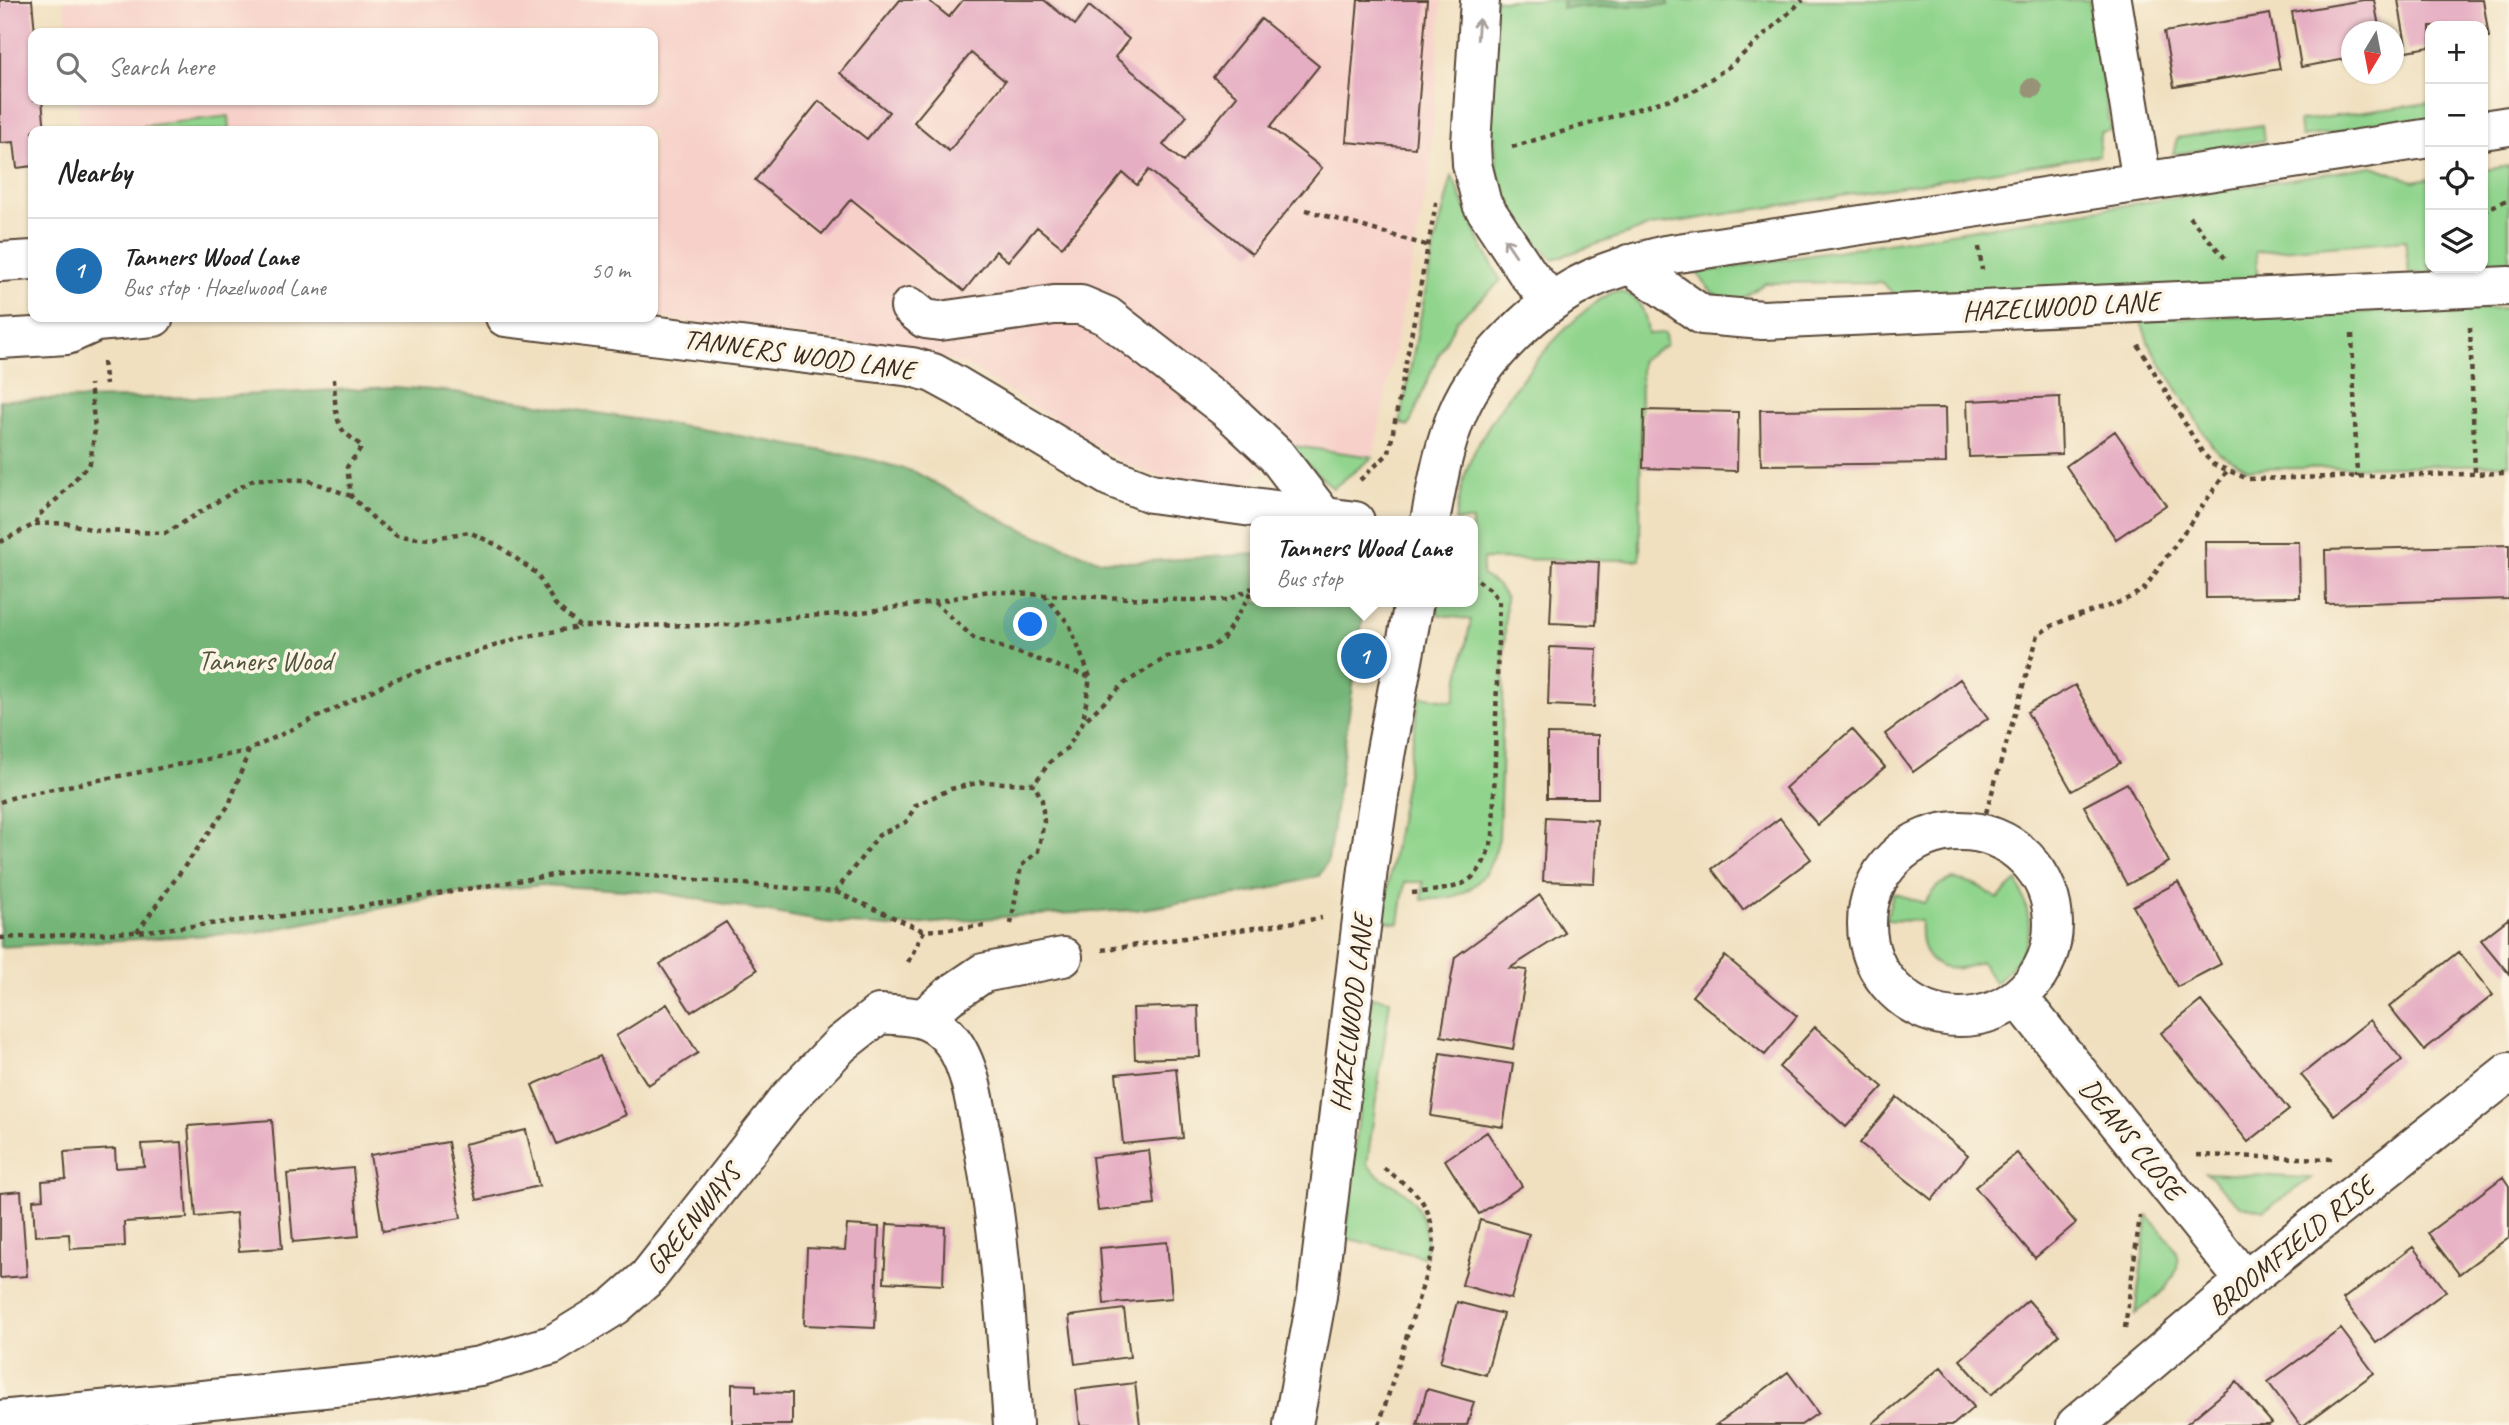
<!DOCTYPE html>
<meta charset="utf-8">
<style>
body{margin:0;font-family:Caveat,sans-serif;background:#f6f6f6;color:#222}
.controls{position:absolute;right:21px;top:21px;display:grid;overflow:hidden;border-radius:14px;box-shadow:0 2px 5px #0004}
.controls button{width:63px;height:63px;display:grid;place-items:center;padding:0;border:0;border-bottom:2px solid #e0e0e0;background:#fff;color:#222;font:35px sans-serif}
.compass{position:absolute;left:2341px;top:21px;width:63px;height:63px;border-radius:50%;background:#fff;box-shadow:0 2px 5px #0004;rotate:190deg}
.you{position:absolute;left:1031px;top:625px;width:24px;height:24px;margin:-18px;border:5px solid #fff;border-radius:50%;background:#1a73e8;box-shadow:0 0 0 10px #1a73e833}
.badge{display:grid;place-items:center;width:46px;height:46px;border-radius:50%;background:#1f6fb2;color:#fff;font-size:23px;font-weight:700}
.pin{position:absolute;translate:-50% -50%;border:4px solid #fff;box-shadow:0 2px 7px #0006}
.popup{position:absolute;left:1250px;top:516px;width:228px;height:91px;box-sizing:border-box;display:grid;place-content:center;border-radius:14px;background:#fff;filter:drop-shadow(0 2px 5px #0005);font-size:23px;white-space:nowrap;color:#767676}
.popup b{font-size:26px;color:#222}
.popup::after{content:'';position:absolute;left:50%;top:100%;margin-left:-14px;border:14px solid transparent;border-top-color:#fff}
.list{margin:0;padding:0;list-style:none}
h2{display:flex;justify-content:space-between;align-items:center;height:91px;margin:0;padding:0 28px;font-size:30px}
h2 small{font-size:23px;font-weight:400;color:#767676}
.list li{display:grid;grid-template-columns:46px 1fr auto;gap:21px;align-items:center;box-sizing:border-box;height:105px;padding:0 28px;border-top:2px solid #e0e0e0}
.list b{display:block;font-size:26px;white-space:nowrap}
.list p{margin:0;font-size:23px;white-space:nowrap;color:#767676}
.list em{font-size:23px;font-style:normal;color:#767676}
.icon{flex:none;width:38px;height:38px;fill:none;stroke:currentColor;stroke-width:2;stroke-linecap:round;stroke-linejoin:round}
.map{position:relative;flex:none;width:2509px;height:1425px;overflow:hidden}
.search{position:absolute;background:#fff;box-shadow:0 2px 5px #0004;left:28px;top:28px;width:630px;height:77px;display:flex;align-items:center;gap:18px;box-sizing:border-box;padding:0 24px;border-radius:14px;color:#767676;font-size:26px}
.panel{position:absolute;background:#fff;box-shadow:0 2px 5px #0004;left:28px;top:126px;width:630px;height:196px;border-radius:14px}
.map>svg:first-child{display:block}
</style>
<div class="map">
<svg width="2509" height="1425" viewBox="0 0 2509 1425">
<rect width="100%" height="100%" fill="#fcf5e5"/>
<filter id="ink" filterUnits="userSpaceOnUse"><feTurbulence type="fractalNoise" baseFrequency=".0143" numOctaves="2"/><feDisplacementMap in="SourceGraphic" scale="14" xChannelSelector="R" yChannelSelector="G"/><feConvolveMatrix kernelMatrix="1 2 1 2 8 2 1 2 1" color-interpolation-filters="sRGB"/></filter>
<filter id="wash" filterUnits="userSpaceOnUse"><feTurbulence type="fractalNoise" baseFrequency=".00686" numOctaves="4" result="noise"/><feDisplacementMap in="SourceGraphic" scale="28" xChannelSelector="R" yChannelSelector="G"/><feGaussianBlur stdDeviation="1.57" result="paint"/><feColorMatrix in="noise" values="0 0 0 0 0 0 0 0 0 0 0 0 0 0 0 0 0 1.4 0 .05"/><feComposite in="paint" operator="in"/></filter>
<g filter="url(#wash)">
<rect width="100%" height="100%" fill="#f0e0c0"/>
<path fill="#f7d1c9" d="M 64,0 L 1442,0 L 1430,172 L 1373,457 L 1288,445 L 1241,488 L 1162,478 L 1123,462 L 966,365 L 922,353 L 653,317 L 653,131 L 80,131 L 77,100 L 653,100 L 653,33 L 68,33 Z"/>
<path fill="#90d48d" stroke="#667f56" stroke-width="2" d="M 1495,0 L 2089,0 L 2111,130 L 2100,132 L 2099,155 L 1651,226 L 1553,259 C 1516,227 1493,186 1495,137 L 1484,136 Z
M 2430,103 L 2430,119 L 2301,137 L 2299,121 Z
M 229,116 L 230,131 L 144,131 L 144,126 Z
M 2262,125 L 2264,141 L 2173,154 L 2177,138 Z
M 2373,166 L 2413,181 L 2430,178 L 2430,268 L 2483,268 L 2483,170 L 2509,166 L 2509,269 L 2409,274 L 2405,240 L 2256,252 L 2258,287 L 1899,298 L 1881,282 L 1765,283 L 1737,303 C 1714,298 1711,292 1697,273 Z
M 1452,176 L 1480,242 L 1501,281 L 1457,320 L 1436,360 L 1409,426 L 1400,423 L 1434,247 Z
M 1616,291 C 1640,293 1646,313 1648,334 L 1665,333 L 1666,345 L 1641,360 L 1640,560 L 1483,559 L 1482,575 L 1497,585 L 1506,598 L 1499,838 C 1493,864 1482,887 1455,896 C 1445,899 1432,899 1422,900 L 1423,882 L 1405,882 L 1399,923 L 1382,921 L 1420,696 L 1454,701 L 1471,620 L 1437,614 L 1439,602 L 1472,602 L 1472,521 L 1455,521 C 1459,500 1462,479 1471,459 C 1490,413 1570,309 1616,291 Z
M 2509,308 L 2509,464 L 2248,469 L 2219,453 L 2211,444 L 2149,344 L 2140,319 Z
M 1287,445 L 1373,457 L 1333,488 Z
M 1952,879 C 1971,881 1983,887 1997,899 L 2017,881 C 2038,928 2032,949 1995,983 L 1981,962 C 1942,978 1918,964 1921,921 L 1886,920 L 1893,893 L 1924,903 L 1940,884 Z
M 1372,997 L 1390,1000 L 1367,1164 C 1377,1177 1390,1182 1403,1191 C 1423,1206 1429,1233 1425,1257 L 1345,1238 Z
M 2206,1173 L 2311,1178 L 2264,1211 L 2239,1205 Z
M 2148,1216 C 2156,1226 2171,1239 2176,1252 C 2185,1280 2153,1299 2135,1314 Z"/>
<path fill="#74b678" stroke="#58704b" stroke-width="2" d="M 1563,0 L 1668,0 L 1669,5 L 1562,8 Z
M 392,387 L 446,391 L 520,401 L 718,432 L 868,459 L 915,472 L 1011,525 L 1098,560 L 1134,562 L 1255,554 L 1256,602 L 1365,602 L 1328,860 L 1319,876 L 1257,892 L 1135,910 L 1015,916 L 890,927 L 824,922 L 659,892 L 541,885 L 442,896 L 260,932 L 0,947 L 0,400 L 207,397 Z"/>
<g id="blocks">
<path fill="#e6aec3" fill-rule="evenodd" d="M 0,0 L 32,0 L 35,33 L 33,33 L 33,100 L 42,100 L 45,131 L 33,131 L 33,166 L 17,168 L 14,142 L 0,143 Z
M 900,0 L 928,0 L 949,17 L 963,0 L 1044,0 L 1075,25 L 1089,6 L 1129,39 L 1115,57 L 1187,116 L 1163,145 L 1183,162 L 1237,96 L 1213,77 L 1261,19 L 1319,66 L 1270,127 L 1322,168 L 1252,254 L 1149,170 L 1137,185 L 1123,173 L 1062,247 L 1037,227 L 1008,261 L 996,251 L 964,291 L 851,199 L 822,234 L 755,180 L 819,101 L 867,139 L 889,112 L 840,73 ZM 971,53 L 1005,81 L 949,151 L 914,122 Z
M 1358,0 L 1427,0 L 1415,148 L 1346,142 Z
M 2363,0 L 2374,0 L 2380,32 L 2352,32 L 2352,58 L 2301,67 L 2292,12 Z
M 2398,0 L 2483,0 L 2489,37 L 2483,38 L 2483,26 L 2430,26 L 2430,47 L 2407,51 Z
M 2270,14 L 2280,69 L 2174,87 L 2164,32 Z
M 2060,397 L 2062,454 L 1969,457 L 1967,401 Z
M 1945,408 L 1946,463 L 1761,465 L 1760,410 Z
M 1644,410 L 1738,412 L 1737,471 L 1643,468 Z
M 2115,431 L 2166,505 L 2116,539 L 2066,466 Z
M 2205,542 L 2299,542 L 2300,597 L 2206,598 Z
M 2509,545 L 2509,599 L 2326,604 L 2325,550 Z
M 1553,560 L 1599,562 L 1596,625 L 1550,623 Z
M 1550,647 L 1597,649 L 1594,707 L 1548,705 Z
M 1960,679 L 1988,718 L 1913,772 L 1885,734 Z
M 2075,685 L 2120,763 L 2072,791 L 2027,712 Z
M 1852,729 L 1885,767 L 1818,825 L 1785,788 Z
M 1547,734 L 1598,735 L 1598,798 L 1547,798 Z
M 2127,783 L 2169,862 L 2127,885 L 2084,806 Z
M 1546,817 L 1597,820 L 1594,883 L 1543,881 Z
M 1780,818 L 1811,859 L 1743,910 L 1712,869 Z
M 2178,882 L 2221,964 L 2177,987 L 2133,906 Z
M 1540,895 L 1565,933 L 1510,968 L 1527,970 L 1513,1049 L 1441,1036 L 1455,957 Z
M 2509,918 L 2509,974 L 2481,940 Z
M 726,922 L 757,970 L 691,1012 L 660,964 Z
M 2458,952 L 2493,995 L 2424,1050 L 2389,1007 Z
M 1725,956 L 1797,1016 L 1765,1055 L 1692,996 Z
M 2201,1001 L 2289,1110 L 2248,1142 L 2161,1033 Z
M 667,1004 L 698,1053 L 648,1085 L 616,1036 Z
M 1198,1006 L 1200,1057 L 1135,1059 L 1133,1008 Z
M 2370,1020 L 2402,1060 L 2334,1115 L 2301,1075 Z
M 1815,1027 L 1883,1087 L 1846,1127 L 1779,1067 Z
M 1440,1053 L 1513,1064 L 1503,1127 L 1431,1116 Z
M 600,1056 L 626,1115 L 557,1144 L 532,1085 Z
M 1176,1068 L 1183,1138 L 1123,1144 L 1116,1074 Z
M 1897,1097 L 1968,1155 L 1932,1200 L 1860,1143 Z
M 272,1120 L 282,1248 L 239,1251 L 236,1213 L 196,1217 L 188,1126 Z
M 526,1130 L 539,1186 L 477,1200 L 464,1144 Z
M 1487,1132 L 1522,1186 L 1479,1214 L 1445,1160 Z
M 182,1142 L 187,1218 L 124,1222 L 125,1246 L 70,1249 L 69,1234 L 35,1236 L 33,1200 L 43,1199 L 42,1181 L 66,1179 L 64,1152 L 115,1149 L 116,1168 L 144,1166 L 142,1144 Z
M 448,1142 L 461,1218 L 383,1231 L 370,1155 Z
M 1149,1150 L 1155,1205 L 1098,1211 L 1092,1157 Z
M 2017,1153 L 2076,1223 L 2035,1258 L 1975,1187 Z
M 353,1168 L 359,1236 L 293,1242 L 287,1174 Z
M 2503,1177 L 2509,1186 L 2509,1237 L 2459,1274 L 2428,1233 Z
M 21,1191 L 27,1276 L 0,1278 L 0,1193 Z
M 1480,1220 L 1529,1234 L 1511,1299 L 1462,1285 Z
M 887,1224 L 945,1227 L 943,1285 L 884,1282 Z
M 847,1225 L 879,1227 L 875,1328 L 804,1325 L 807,1248 L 845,1250 Z
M 1167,1242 L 1172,1298 L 1104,1304 L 1100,1248 Z
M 2413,1247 L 2446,1291 L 2376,1343 L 2343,1299 Z
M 2028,1300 L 2059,1335 L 1991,1395 L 1960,1360 Z
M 1457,1302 L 1503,1314 L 1486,1375 L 1440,1362 Z
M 1124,1309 L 1130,1357 L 1075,1364 L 1069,1316 Z
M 2341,1329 L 2374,1373 L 2304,1425 L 2300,1425 L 2268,1382 Z
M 1941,1367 L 1974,1407 L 1953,1425 L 1874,1425 L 1873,1423 Z
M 1788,1372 L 1818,1413 L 1801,1425 L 1716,1425 Z
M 2237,1382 L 2272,1423 L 2269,1425 L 2185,1425 Z
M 1135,1383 L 1140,1425 L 1080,1425 L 1076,1390 Z
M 732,1384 L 756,1385 L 756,1392 L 792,1393 L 792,1425 L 732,1425 Z
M 1427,1389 L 1474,1402 L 1467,1425 L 1417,1425 Z"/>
</g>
</g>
<g filter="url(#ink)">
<use href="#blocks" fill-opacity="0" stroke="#564536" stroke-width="2"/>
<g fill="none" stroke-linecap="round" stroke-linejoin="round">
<defs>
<path id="minor" d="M 1480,0 L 1471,144 L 1472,164 L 1482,204 L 1528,274 L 1551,301
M 2112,0 L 2142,182
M 2483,130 L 2509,126
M 0,262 L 33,260
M 1629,264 L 1702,315 L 1763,320 L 2509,286
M 910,307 L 925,319 L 940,321 L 1054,305 L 1081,305 L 1107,316 L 1228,410 L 1276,455 L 1323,516
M 505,317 L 912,367 L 933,373 L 957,386 L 1110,477 L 1151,493 L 1355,521
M 0,339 L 67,335 L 96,322 L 154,317
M 1430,521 C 1437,485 1443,447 1458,412 C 1481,358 1539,302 1593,278 C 1616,267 1640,262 1665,255 L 2430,138
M1867 924a93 93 0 1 1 186 0a93 93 0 1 1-186 0Z
M 2018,997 L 2245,1281
M 924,1018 L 949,996 L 983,973 L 1063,957
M 0,1420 L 374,1383 L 480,1366 L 552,1345 L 615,1306 L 648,1277 L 788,1099 L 841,1044 L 879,1014 C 906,1016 927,1014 947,1035 C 968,1057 974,1096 979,1124 C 1000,1223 1006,1325 1013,1425
M 1293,1425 L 1317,1296 L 1368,869 L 1385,756 L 1414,602
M 2076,1425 L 2245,1281 L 2509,1072"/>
</defs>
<use href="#minor" stroke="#564536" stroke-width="42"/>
<path stroke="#564536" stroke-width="4.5" stroke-dasharray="5 5" stroke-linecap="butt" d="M 1512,147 L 1690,93 L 1730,66 L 1803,0
M 1306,210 L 1429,246
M 2483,211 L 2509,199
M 2189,217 L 2225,258
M 1979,247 L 1982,270
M 2470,327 L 2475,473
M 2352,334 L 2357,477
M 2138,345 L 2202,452 L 2213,464 L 2248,479 L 2509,473
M 103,362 L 106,385
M 334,379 C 335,394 334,417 342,429 C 345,435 355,439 362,447 L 347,467 L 351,496 L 376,521 L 397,536 L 430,539 L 469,532 L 499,546 L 536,573 L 555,604 L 579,626 L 736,625 L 801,616 L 847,614 L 934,602 L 989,591 L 1044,595 L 1182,600 L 1228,600 L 1252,588
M 1360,480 L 1389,453 L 1437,198
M 35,524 L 65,523 L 99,531 L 166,533 L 254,479 L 307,480 L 351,496
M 0,542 L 35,524 L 39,515 L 57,499 L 90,463 L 95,429 L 90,384
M 1044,595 L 1069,624 L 1090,677 L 1083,722
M 934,602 L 974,638 L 1090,677
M 0,802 L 17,796 L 248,751
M 1986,813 L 2038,635 C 2069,611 2112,612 2144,589 L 2227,471
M 836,892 L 924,931
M 1412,893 C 1461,888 1479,888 1493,836 L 1499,601 L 1491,590 L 1472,576
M 1011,924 L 1021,866 L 1038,851 L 1044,822 L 1042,800 L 1034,784
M 137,932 L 229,805 L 249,750 L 396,679 L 518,638 L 578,627
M 0,938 L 137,932 L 346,909 L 583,870 L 835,892 L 879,835 L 906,822 L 916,805 L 951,789 L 981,782 L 1034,784 L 1049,763 L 1068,747 L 1083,722 L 1125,683 L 1167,657 L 1209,648 L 1223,639 L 1254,588
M 1102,950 L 1322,918
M 908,962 L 924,931 L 984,926
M 2197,1155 L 2332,1159
M 2125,1328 L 2140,1216
M 1379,1425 L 1434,1249 C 1432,1199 1417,1193 1380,1166"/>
<use href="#minor" stroke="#fff" stroke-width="38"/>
</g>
<circle fill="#989376" cx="2032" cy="88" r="10"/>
<defs><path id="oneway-shaft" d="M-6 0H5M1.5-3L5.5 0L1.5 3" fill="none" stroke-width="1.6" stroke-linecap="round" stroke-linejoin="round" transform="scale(1.75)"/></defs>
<g stroke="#a79f9a">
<use href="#oneway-shaft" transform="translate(1478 29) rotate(-86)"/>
<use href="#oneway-shaft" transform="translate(1510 247) rotate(-124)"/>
</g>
</g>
<g text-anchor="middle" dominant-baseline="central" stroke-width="7" stroke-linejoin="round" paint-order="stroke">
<g font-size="28" fill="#3b2a1e" stroke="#fcf5e5">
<text transform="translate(2061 306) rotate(-3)">HAZELWOOD LANE</text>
<text transform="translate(799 354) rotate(8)">TANNERS WOOD LANE</text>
<text transform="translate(1351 1013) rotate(-83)">HAZELWOOD LANE</text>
<text transform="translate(2132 1139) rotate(51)">DEANS CLOSE</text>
<text transform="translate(693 1219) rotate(-51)">GREENWAYS</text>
<text transform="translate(2291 1246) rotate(-39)">BROOMFIELD RISE</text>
</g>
<g font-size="28" fill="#50543a" stroke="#fcf5e5">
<text x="265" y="660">Tanners Wood</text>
</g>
</g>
</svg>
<div class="controls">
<button>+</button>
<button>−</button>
<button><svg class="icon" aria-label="locate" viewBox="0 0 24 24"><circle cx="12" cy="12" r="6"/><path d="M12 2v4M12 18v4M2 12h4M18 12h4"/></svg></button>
<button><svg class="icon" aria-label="layers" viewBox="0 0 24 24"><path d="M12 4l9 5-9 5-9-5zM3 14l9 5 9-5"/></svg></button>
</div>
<svg class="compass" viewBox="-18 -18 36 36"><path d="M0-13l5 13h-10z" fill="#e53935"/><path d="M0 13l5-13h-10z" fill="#767676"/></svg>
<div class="you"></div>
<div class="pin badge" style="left:1364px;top:656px">1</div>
<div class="popup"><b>Tanners Wood Lane</b>Bus stop</div>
<div class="search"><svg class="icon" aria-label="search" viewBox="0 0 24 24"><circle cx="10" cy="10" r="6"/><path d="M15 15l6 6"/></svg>Search here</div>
<section class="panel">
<h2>Nearby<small></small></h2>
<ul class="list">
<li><span class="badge">1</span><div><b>Tanners Wood Lane</b><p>Bus stop · Hazelwood Lane</p></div><em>50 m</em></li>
</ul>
</section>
</div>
